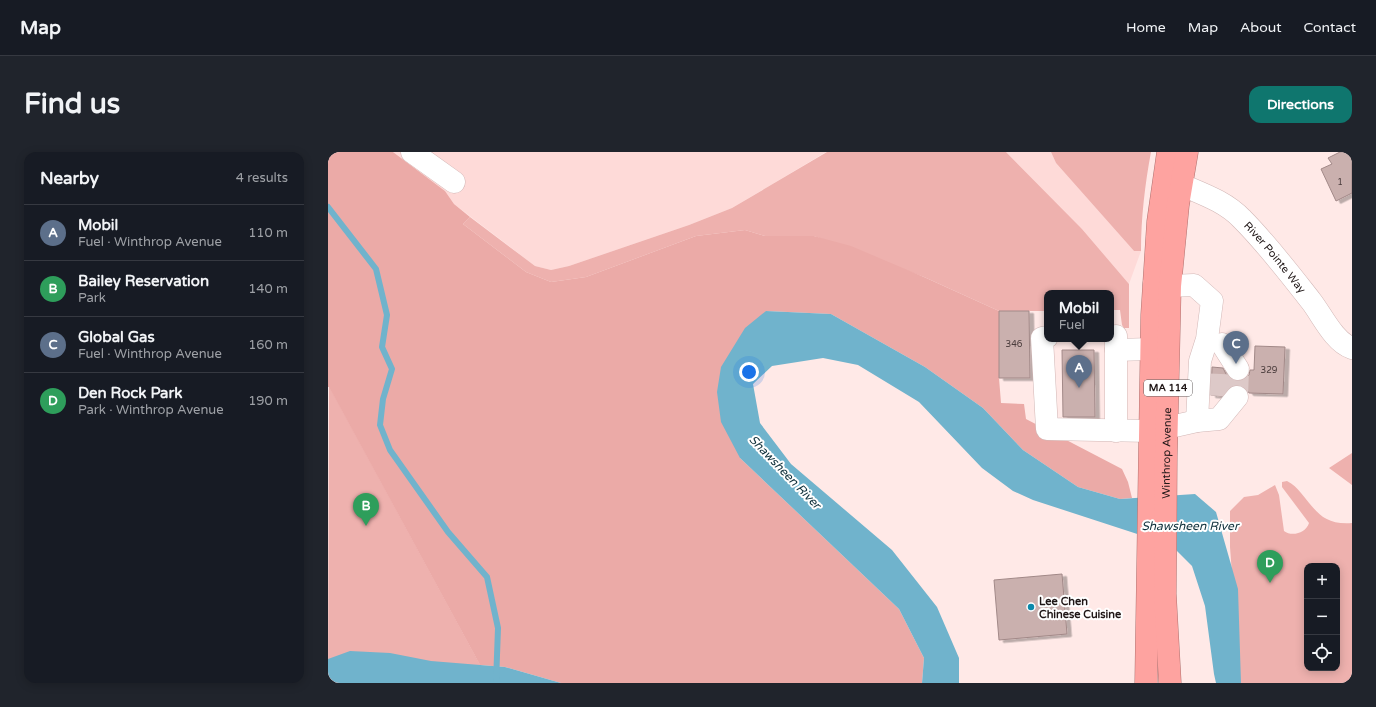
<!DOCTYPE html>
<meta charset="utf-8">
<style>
body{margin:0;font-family:"Varela Round",sans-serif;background:#20242c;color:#f1f3f6}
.controls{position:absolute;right:12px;bottom:12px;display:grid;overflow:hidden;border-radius:8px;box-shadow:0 2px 10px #0003}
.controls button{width:36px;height:36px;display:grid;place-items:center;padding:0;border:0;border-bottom:1px solid #363941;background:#171b24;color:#f1f3f6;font:20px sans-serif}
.you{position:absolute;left:421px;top:220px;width:14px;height:14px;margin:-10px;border:3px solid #fff;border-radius:50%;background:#1a73e8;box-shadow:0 0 0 6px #1a73e833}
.badge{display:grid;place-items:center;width:26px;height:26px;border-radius:50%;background:#0f766e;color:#fff;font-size:13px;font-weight:700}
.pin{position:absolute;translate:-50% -33px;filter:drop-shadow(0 1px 2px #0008)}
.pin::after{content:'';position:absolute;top:21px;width:14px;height:12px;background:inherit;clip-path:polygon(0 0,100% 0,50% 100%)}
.popup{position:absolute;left:716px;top:138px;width:70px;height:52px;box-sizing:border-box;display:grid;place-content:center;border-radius:8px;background:#171b24;filter:drop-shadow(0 1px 3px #0005);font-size:13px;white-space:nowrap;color:#9ea1a6}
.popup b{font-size:15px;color:#f1f3f6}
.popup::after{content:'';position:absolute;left:50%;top:100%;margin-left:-8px;border:8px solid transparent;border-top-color:#171b24}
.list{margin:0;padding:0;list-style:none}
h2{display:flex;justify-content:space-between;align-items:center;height:52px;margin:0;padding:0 16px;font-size:17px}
h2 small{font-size:13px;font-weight:400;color:#9ea1a6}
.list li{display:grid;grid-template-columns:26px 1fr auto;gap:12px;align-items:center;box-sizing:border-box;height:56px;padding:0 16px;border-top:1px solid #363941}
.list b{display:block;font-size:15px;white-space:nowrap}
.list p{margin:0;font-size:13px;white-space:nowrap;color:#9ea1a6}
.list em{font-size:13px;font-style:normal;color:#9ea1a6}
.icon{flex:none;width:22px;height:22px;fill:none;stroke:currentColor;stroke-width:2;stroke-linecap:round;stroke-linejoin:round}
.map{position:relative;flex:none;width:1024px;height:531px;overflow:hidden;border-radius:12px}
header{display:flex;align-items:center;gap:24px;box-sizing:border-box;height:56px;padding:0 20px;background:#171b24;border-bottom:1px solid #363941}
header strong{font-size:19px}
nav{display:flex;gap:22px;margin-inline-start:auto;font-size:14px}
.intro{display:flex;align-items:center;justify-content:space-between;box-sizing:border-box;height:96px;padding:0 24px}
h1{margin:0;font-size:28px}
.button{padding:10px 18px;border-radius:12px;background:#0f766e;color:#fff;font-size:14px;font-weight:700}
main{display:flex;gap:24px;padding:0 24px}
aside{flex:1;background:#171b24;border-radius:12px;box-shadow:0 2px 10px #0003}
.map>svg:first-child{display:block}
</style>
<header>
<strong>Map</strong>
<nav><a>Home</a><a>Map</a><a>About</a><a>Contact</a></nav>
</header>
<div class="intro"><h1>Find us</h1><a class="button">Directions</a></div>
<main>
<aside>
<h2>Nearby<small>4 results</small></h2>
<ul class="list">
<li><span class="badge" style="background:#5c6f8a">A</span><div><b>Mobil</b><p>Fuel · Winthrop Avenue</p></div><em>110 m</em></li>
<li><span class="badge" style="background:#2e9e5b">B</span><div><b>Bailey Reservation</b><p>Park</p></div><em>140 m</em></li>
<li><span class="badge" style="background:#5c6f8a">C</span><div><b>Global Gas</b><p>Fuel · Winthrop Avenue</p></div><em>160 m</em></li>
<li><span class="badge" style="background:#2e9e5b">D</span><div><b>Den Rock Park</b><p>Park · Winthrop Avenue</p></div><em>190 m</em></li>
</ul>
</aside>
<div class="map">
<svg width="1024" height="531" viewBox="0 0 1024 531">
<defs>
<filter id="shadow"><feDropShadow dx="4.5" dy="2.5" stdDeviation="0" flood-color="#0004"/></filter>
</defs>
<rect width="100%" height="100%" fill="#ffe9e7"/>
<path fill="#fedad8" d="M 65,0 L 498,0 L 404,56 L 361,73 L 241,114 L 223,118 L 207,114 L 126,52 L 117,39 Z
M 678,0 L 723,0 L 728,11 L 806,99 L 813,99 L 801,132 L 754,77 Z"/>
<path fill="#eeb1ae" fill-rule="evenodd" d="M 499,0 L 678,0 L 754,77 L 801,132 L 801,176 L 796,176 L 794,173 L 792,158 L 783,158 L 783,141 L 719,141 L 719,159 L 671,159 L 596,125 L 486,84 L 437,84 L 417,78 L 368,84 L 258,125 L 223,130 L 198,120 L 135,72 L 142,65 L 207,114 L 223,118 L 241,114 L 361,73 L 404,56 Z
M 723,0 L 823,0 C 817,32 813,66 813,99 L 806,99 L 728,11 Z
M 1,234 L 162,531 L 0,531 Z
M 1024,301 L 1024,333 L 1001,316 Z
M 959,329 C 965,332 969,336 973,341 C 989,360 995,373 1024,371 L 1024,531 L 912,531 L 902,395 L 902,359 L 916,345 L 930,343 L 947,333 L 951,343 L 956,379 C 964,385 978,381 981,371 L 954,335 L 954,330 ZM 979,414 L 1009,414 L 1009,516 L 979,516 Z"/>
<path fill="#ebaaa7" d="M 0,0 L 65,0 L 117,39 L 126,52 L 142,65 L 135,72 L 198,120 L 223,130 L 258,125 L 368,84 L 417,78 L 437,84 L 486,84 L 523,94 L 596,125 L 671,159 L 671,226 L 673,251 L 696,252 L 698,267 L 794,317 L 800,330 L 804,346 L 792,347 L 750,335 L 695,298 L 655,256 L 597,215 L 503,162 L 438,159 L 412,306 L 571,457 L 596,506 L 594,531 L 233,531 L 177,515 L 152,513 L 1,235 L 0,235 Z"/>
<path fill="#70b3cc" d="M 438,159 L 503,162 L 597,215 L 655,256 L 695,298 L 750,335 L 792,347 L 867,342 L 888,360 L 910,437 L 913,531 L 888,531 L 886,522 L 877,454 L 864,414 L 843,393 L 705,348 L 685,339 L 654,316 L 591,250 L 530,213 L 495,206 L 444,214 L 425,232 L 432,271 L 463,312 L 564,398 L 609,455 L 631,506 L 631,531 L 594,531 L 596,506 L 571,457 L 412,306 L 393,270 L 389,240 L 393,215 L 417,176 Z
M 22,499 L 62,501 L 103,509 L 177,515 L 233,531 L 0,531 L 0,507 Z"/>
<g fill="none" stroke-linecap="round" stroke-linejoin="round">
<path stroke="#70b3cc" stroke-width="6" d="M 0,55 L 48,117 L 59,163 L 54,195 L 64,217 L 55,247 L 52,273 L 62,298 L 120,380 L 159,425 L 170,476 L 168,531"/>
</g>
<path fill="#cab0ae" stroke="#a28988" filter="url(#shadow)" d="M 1012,0 L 1024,0 L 1024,41 L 1008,49 L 993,17 L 1004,12 L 1000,6 Z
M 671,159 L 701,159 L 702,226 L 671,226 Z
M 927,194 L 957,195 L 955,242 L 921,241 L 917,235 L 911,233 L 904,233 L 894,244 L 883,243 L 884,215 L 895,216 L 899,224 L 905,228 L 911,229 L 916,228 L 921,223 L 922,218 L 926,218 Z
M 734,198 L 766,198 L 767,265 L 735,265 Z
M 734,422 L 739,482 L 671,488 L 666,428 Z"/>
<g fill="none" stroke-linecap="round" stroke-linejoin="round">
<path stroke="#ddc9c8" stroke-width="22" stroke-dasharray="22 11" stroke-linecap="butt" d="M 892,244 L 893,216
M 909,245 L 910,217"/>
<defs>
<g id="minor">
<path d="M 84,0 L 126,30"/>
<path id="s1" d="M 854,33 C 875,42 898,50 914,67 C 939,92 961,121 983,149 C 994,163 1006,190 1024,196"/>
<path d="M 826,132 L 842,134 L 866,133 L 884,149 L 879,187 L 872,209 L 869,269"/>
<path d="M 788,184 L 788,198 L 823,197"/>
<path d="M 719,185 L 714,186 L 719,277 L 822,279"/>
<path d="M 894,192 L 910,217"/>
<path d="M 788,198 L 788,279"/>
<path d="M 838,276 L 869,269 L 891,267 L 909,245"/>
</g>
<g id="highway">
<path d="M 818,531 L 824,163 L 830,70 L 840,0"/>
<path id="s2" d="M 842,531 L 837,442 L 838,304 L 842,134 L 850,53 L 859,0"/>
</g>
</defs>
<use href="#minor" stroke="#d2b7b6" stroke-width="23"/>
<use href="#highway" stroke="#b07270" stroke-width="23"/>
<use href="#minor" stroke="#fff" stroke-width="22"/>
<use href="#highway" stroke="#fea3a0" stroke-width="22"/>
</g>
<circle fill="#0b89ab" stroke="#fff" stroke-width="1.5" cx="703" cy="455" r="4"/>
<g text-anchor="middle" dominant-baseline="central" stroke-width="4" stroke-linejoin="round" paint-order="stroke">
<g font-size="9" fill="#4a3c3c">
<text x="1012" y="30">1</text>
<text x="686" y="192">346</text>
<text x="941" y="218">329</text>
</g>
<rect fill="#fff" stroke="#625c5c" stroke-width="1" x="816" y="228" width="48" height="16" rx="3"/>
<g font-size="10" font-weight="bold" fill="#1f1616">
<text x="840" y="236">MA 114</text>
</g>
<g font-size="11" fill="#1f1616" stroke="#fff">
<text stroke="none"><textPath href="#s1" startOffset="120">River Pointe Way</textPath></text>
<text stroke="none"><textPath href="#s2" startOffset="230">Winthrop Avenue</textPath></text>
</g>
<g font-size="11" font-weight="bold" fill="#1f1616" stroke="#fff" text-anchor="start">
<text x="711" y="449">Lee Chen<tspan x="711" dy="13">Chinese Cuisine</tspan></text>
</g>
<g font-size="12" font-style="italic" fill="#0f303b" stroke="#fff">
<text transform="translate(457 320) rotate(46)">Shawsheen River</text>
<text x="862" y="374">Shawsheen River</text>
</g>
</g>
</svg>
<div class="controls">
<button>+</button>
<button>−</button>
<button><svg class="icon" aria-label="locate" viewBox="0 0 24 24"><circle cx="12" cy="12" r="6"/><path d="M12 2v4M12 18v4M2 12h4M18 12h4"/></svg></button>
</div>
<div class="you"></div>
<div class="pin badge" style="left:751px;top:236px;background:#5c6f8a">A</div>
<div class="popup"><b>Mobil</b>Fuel</div>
<div class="pin badge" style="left:38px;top:374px;background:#2e9e5b">B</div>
<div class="pin badge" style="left:908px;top:212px;background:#5c6f8a">C</div>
<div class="pin badge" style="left:942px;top:431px;background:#2e9e5b">D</div>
</div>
</main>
